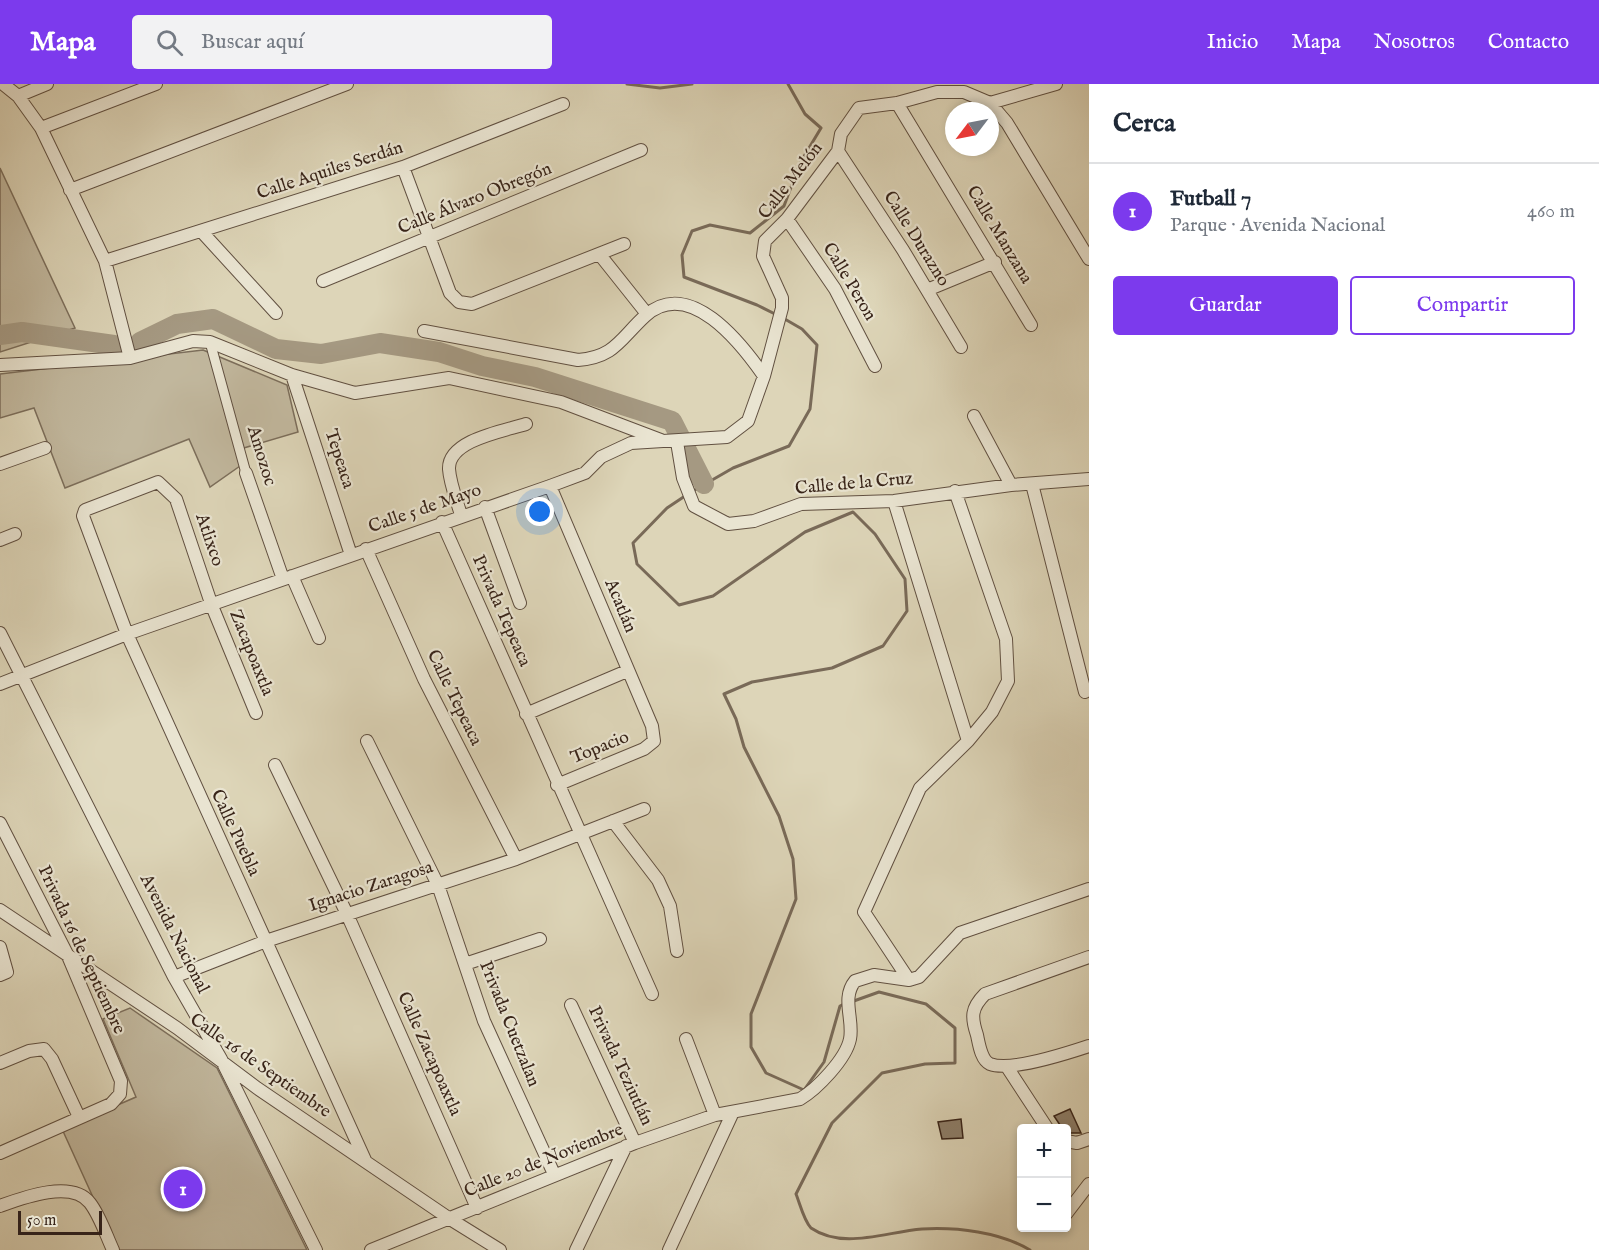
<!DOCTYPE html>
<html lang="es">
<meta charset="utf-8">
<style>
body{margin:0;font-family:"IM FELL English",serif;background:#f2f2f3;color:#1f2937}
.controls{position:absolute;right:18px;bottom:18px;display:grid;overflow:hidden;border-radius:6px;box-shadow:0 3px 9px #0003}
.controls button{width:54px;height:54px;display:grid;place-items:center;padding:0;border:0;border-bottom:2px solid #e0e1e3;background:#fff;color:#1f2937;font:30px sans-serif}
.compass{position:absolute;left:945px;top:18px;width:54px;height:54px;border-radius:50%;background:#fff;box-shadow:0 3px 9px #0003;rotate:238deg}
.scale{position:absolute;left:18px;bottom:15px;width:84px;box-sizing:border-box;padding-left:6px;border:3px solid #382419;border-top:0;font-size:16px;line-height:21px;white-space:nowrap;color:#382419;-webkit-text-stroke:4px #e9e4d1;paint-order:stroke}
.you{position:absolute;left:540px;top:428px;width:21px;height:21px;margin:-15px;border:4px solid #fff;border-radius:50%;background:#1a73e8;box-shadow:0 0 0 9px #1a73e833}
.badge{display:grid;place-items:center;width:39px;height:39px;border-radius:50%;background:#7c3aed;color:#fff;font-size:20px;font-weight:700}
.pin{position:absolute;translate:-50% -50%;border:3px solid #fff;box-shadow:0 2px 6px #0006}
.list{margin:0;padding:0;list-style:none}
h2{display:flex;justify-content:space-between;align-items:center;height:78px;margin:0;padding:0 24px;font-size:26px}
h2 small{font-size:20px;font-weight:400;color:#747a83}
.list li{display:grid;grid-template-columns:39px 1fr auto;gap:18px;align-items:center;box-sizing:border-box;height:96px;padding:0 24px;border-top:2px solid #e0e1e3}
.list b{display:block;font-size:22px;white-space:nowrap}
.list p{margin:0;font-size:20px;white-space:nowrap;color:#747a83}
.list em{font-size:20px;font-style:normal;color:#747a83}
.actions{display:flex;gap:12px;padding:18px 24px}
.actions a{flex:1;padding:14px 0;border:2px solid #7c3aed;border-radius:6px;text-align:center;font-size:21px;color:#7c3aed}
.actions .main{background:#7c3aed;color:#fff}
.icon{flex:none;width:33px;height:33px;fill:none;stroke:currentColor;stroke-width:2;stroke-linecap:round;stroke-linejoin:round}
.map{position:relative;flex:none;width:1089px;height:1166px;overflow:hidden}
header{display:flex;align-items:center;gap:36px;box-sizing:border-box;height:84px;padding:0 30px;background:#7c3aed;color:#fff}
header strong{font-size:28px}
nav{display:flex;gap:33px;margin-inline-start:auto;font-size:21px}
.search{width:420px;height:54px;background:#f2f2f3;display:flex;align-items:center;gap:15px;box-sizing:border-box;padding:0 21px;border-radius:6px;color:#747a83;font-size:22px}
main{display:flex}
aside{flex:1;background:#fff}
.map>svg:first-child{display:block}
</style>
<header>
<strong>Mapa</strong>
<div class="search"><svg class="icon" aria-label="search" viewBox="0 0 24 24"><circle cx="10" cy="10" r="6"/><path d="M15 15l6 6"/></svg>Buscar aquí</div>
<nav><a>Inicio</a><a>Mapa</a><a>Nosotros</a><a>Contacto</a></nav>
</header>
<main>
<div class="map">
<svg width="1089" height="1166" viewBox="0 0 1089 1166">
<rect width="100%" height="100%" fill="#ddd5b8"/>
<filter id="stains"><feTurbulence type="fractalNoise" baseFrequency=".00333" numOctaves="4"/><feColorMatrix values="0 0 0 0 .2 0 0 0 0 .09 0 0 0 0 .02 0 0 0 .5 -.17"/></filter>
<radialGradient id="worn" r=".72"><stop offset=".6" stop-color="#630" stop-opacity="0"/><stop offset="1" stop-color="#630" stop-opacity=".3"/></radialGradient>
<path fill="#c1b79d" stroke="#7c6e5b" stroke-width="1.5" d="M 0,84 L 75,244 L 0,268 Z
M 203,266 L 287,301 L 298,348 L 237,366 L 240,382 L 210,403 L 189,355 L 65,404 L 34,324 L 0,334 L 0,290 Z
M 130,924 L 217,984 L 307,1166 L 117,1166 L 62,1045 L 136,1013 L 103,935 Z"/>
<g fill="none" stroke-linecap="round" stroke-linejoin="round">
<path stroke="#796a58" stroke-width="3" d="M 627,0 L 660,4 L 692,0
M 777,231 L 757,221 L 684,193 L 682,171 L 692,147 L 710,141 L 750,149 L 784,122 L 800,79 L 821,44 L 805,30 L 788,0
M 693,407 L 733,384 L 789,362 L 810,325 L 817,261 L 802,245 L 783,234
M 685,412 L 667,424 L 633,459 L 637,480 L 679,521 L 713,512 L 805,448 L 853,428 L 875,450 L 905,495 L 907,527 L 883,562 L 832,584 L 752,598 L 724,610 L 736,635 L 744,663 L 779,732 L 793,775 L 796,815 L 751,930 L 751,963 L 766,989 L 804,1006 L 824,978 L 840,922 L 844,920
M 851,918 L 879,908 L 926,920 L 955,944 L 955,979 L 925,980 L 882,989 L 832,1039 L 796,1110 C 800,1120 804,1137 811,1144 C 843,1166 885,1148 922,1145 C 957,1143 1000,1148 1030,1166"/>
<path stroke="#a59982" stroke-width="20" d="M 0,251 L 22,248 L 114,261
M 140,258 L 177,240 L 213,235 L 276,265 L 321,270 L 380,259 L 439,268 L 482,282 L 535,293 L 672,337 L 704,400"/>
</g>
<path fill="#8e806c" stroke="#382419" stroke-width="1.5" d="M 1070,1025 L 1081,1049 L 1066,1049 L 1066,1044 L 1062,1044 L 1054,1032 Z
M 961,1035 L 963,1054 L 942,1055 L 938,1038 Z"/>
<g fill="none" stroke-linecap="round" stroke-linejoin="round">
<defs>
<path id="pedestrian" d="M 210,258 L 246,389"/>
<path id="minor" d="M 3,0 L 18,12 L 41,44 L 105,177 L 130,274
M 18,12 L 47,0
M 897,19 L 1031,241
M 990,19 L 1056,0
M 41,44 L 156,0
M 838,67 L 903,166 L 961,263
M 403,83 L 450,209 L 459,218 L 472,220 L 624,160
M 70,106 L 347,0
M 787,135 L 835,205 L 875,282
M 202,148 L 276,229
M 600,171 L 647,230
M 105,177 L 403,83 L 563,20
M 323,197 L 641,66
M 927,206 L 995,178
M 424,247 L 578,276 C 615,273 620,255 645,232 C 689,192 741,259 764,292
M 0,281 L 130,274 L 193,257 L 210,258 L 292,291 L 355,309 L 449,294 L 561,318 L 661,356
M 292,291 L 351,471
M 974,332 L 1011,401
M 677,358 L 683,394 L 694,422 L 728,440 L 754,437 L 801,420 L 894,417 L 1011,401 L 1089,395
M 0,380 L 45,364
M 246,389 L 283,495
M 1032,400 L 1085,608
M 550,402 L 652,642 L 654,657 L 644,665 L 557,701
M 894,417 L 968,657
M 485,423 L 520,519
M 461,431 C 457,417 450,400 449,385 C 448,356 504,347 526,340
M 442,438 L 652,910
M 0,456 L 15,450
M 366,465 L 424,595 L 516,775
M 292,492 L 319,554
M 0,549 L 174,893 L 221,975 L 316,1166
M 0,600 L 127,550 L 550,402 L 585,389 L 601,373 L 631,359 L 727,353 L 748,337 L 764,292 L 782,224 L 782,214 L 763,172 L 765,157 L 787,135 L 838,67 L 841,50 L 859,24 L 897,19 L 937,8 L 964,8 L 990,19 L 1007,39 L 1089,175
M 256,629 L 212,522 L 176,415 L 158,398 L 85,426 L 83,432 L 127,550 L 365,1076
M 526,630 L 627,587
M 367,657 L 438,801 L 484,937 L 554,1090
M 275,681 L 347,830 L 477,1124
M 613,737 L 658,796 L 670,822 L 677,867
M 0,739 L 68,872 L 121,997 L 120,1010 L 111,1020 L 0,1069
M 0,826 L 177,944 L 257,1004 L 450,1135 L 500,1166
M 0,863 L 7,888 L 0,891
M 1089,873 L 985,910 C 971,924 971,933 977,951 C 979,960 981,976 990,980 C 1010,988 1068,969 1089,962
M 465,880 L 540,855
M 174,893 L 266,857 L 516,775 L 644,725
M 909,896 L 864,828 L 920,704 L 968,657 L 992,628 L 1008,597 L 1006,555 L 955,407
M 571,921 L 635,1059
M 686,955 L 715,1031
M 0,979 L 29,967 L 44,965 L 52,975 L 79,1033
M 1007,983 L 1047,1044
M 1066,1057 L 1077,1059 L 1089,1055
M 0,1122 C 22,1114 72,1095 90,1119 C 100,1132 106,1151 113,1166
M 1066,1130 L 1089,1100
M 371,1166 L 635,1059 L 715,1031 L 800,1015 C 817,1005 846,975 850,955 C 854,936 841,914 855,897 L 874,891 L 909,896 L 919,893 L 960,849 L 1089,805
M 576,1166 L 626,1062
M 669,1166 L 733,1028"/>
</defs>
<use href="#pedestrian" stroke="#615041" stroke-width="11"/>
<use href="#minor" stroke="#615041" stroke-width="14"/>
<use href="#pedestrian" stroke="#e9e4d1" stroke-width="9"/>
<use href="#minor" stroke="#e9e4d1" stroke-width="12"/>
</g>
<g text-anchor="middle" dominant-baseline="central" stroke-width="4.5" stroke-linejoin="round" paint-order="stroke">
<g font-size="18" fill="#382419" stroke="#e9e4d1">
<text transform="translate(330 87) rotate(-18)">Calle Aquiles Serdán</text>
<text transform="translate(791 97) rotate(-52)">Calle Melón</text>
<text transform="translate(475 115) rotate(-22)">Calle Álvaro Obregón</text>
<text transform="translate(999 151) rotate(59)">Calle Manzana</text>
<text transform="translate(916 155) rotate(58)">Calle Durazno</text>
<text transform="translate(849 198) rotate(59)">Calle Peron</text>
<text transform="translate(261 372) rotate(73)">Amozoc</text>
<text transform="translate(339 375) rotate(72)">Tepeaca</text>
<text transform="translate(854 400) rotate(-5)">Calle de la Cruz</text>
<text transform="translate(425 425) rotate(-19)">Calle 5 de Mayo</text>
<text transform="translate(209 456) rotate(71)">Atlixco</text>
<text transform="translate(620 522) rotate(67)">Acatlán</text>
<text transform="translate(501 527) rotate(66)">Privada Tepeaca</text>
<text transform="translate(251 569) rotate(68)">Zacapoaxtla</text>
<text transform="translate(454 614) rotate(64)">Calle Tepeaca</text>
<text transform="translate(600 664) rotate(-22)">Topacio</text>
<text transform="translate(235 749) rotate(65)">Calle Puebla</text>
<text transform="translate(371 803) rotate(-18)">Ignacio Zaragosa</text>
<text transform="translate(174 850) rotate(63)">Avenida Nacional</text>
<text transform="translate(81 866) rotate(65)">Privada 16 de Septiembre</text>
<text transform="translate(509 940) rotate(68)">Privada Cuetzalan</text>
<text transform="translate(429 970) rotate(66)">Calle Zacapoaxtla</text>
<text transform="translate(260 982) rotate(35)">Calle 16 de Septiembre</text>
<text transform="translate(620 982) rotate(65)">Privada Teziutlán</text>
<text transform="translate(544 1077) rotate(-22)">Calle 20 de Noviembre</text>
</g>
</g>
<rect width="100%" height="100%" filter="url(#stains)"/>
<rect width="100%" height="100%" fill="url(#worn)"/>
</svg>
<div class="controls">
<button>+</button>
<button>−</button>
</div>
<svg class="compass" viewBox="-18 -18 36 36"><path d="M0-13l5 13h-10z" fill="#e53935"/><path d="M0 13l5-13h-10z" fill="#747a83"/></svg>
<div class="scale">50 m</div>
<div class="you"></div>
<div class="pin badge" style="left:183px;top:1105px">1</div>
</div>
<aside>
<h2>Cerca<small></small></h2>
<ul class="list">
<li><span class="badge">1</span><div><b>Futball 7</b><p>Parque · Avenida Nacional</p></div><em>460 m</em></li>
</ul>
<div class="actions"><a class="main">Guardar</a><a>Compartir</a></div>
</aside>
</main>
